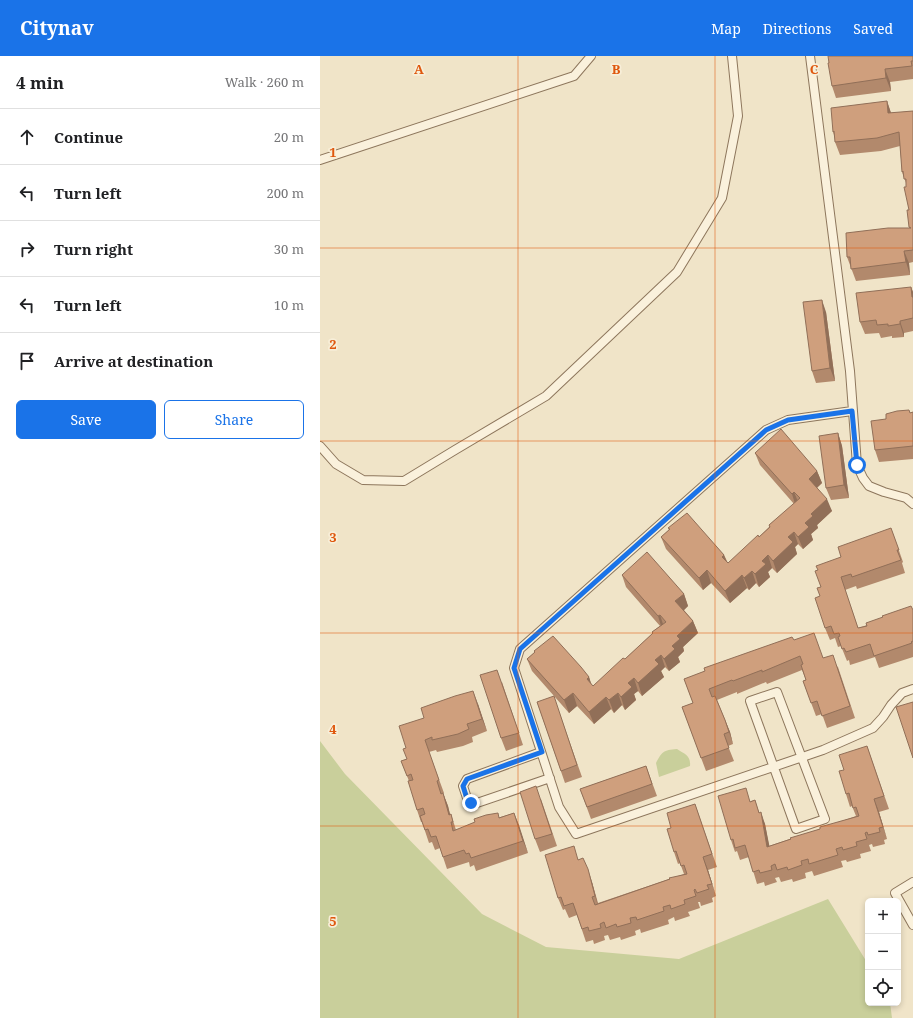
<!DOCTYPE html>
<meta charset="utf-8">
<style>
body{margin:0;font-family:"Noto Serif",serif;background:#f2f2f2;color:#202124}
.controls{position:absolute;right:12px;bottom:12px;display:grid;overflow:hidden;border-radius:6px;box-shadow:0 2px 6px #0003}
.controls button{width:36px;height:36px;display:grid;place-items:center;padding:0;border:0;border-bottom:1px solid #e0e0e0;background:#fff;color:#202124;font:20px sans-serif}
.stop{position:absolute;width:12px;height:12px;margin:-9px;border:3px solid #1a73e8;border-radius:50%;background:#fff}
.stop.end{background:#1a73e8;border-color:#fff;box-shadow:0 1px 4px #0008}
.list{margin:0;padding:0;list-style:none}
h2{display:flex;justify-content:space-between;align-items:center;height:52px;margin:0;padding:0 16px;font-size:17px}
h2 small{font-size:13px;font-weight:400;color:#757577}
.list li{display:grid;grid-template-columns:26px 1fr auto;gap:12px;align-items:center;box-sizing:border-box;height:56px;padding:0 16px;border-top:1px solid #e0e0e0}
.list b{display:block;font-size:15px;white-space:nowrap}
.list em{font-size:13px;font-style:normal;color:#757577}
.actions{display:flex;gap:8px;padding:12px 16px}
.actions a{flex:1;padding:9px 0;border:1px solid #1a73e8;border-radius:6px;text-align:center;font-size:14px;color:#1a73e8}
.actions .main{background:#1a73e8;color:#fff}
.icon{flex:none;width:22px;height:22px;fill:none;stroke:currentColor;stroke-width:2;stroke-linecap:round;stroke-linejoin:round}
.map{position:relative;flex:none;width:593px;height:962px;overflow:hidden}
header{display:flex;align-items:center;gap:24px;box-sizing:border-box;height:56px;padding:0 20px;background:#1a73e8;color:#fff}
header strong{font-size:19px}
nav{display:flex;gap:22px;margin-inline-start:auto;font-size:14px}
main{display:flex}
aside{flex:1;background:#fff}
.map>svg:first-child{display:block}
</style>
<header>
<strong>Citynav</strong>
<nav><a>Map</a><a>Directions</a><a>Saved</a></nav>
</header>
<main>
<aside>
<h2>4 min<small>Walk · 260 m</small></h2>
<ul class="list">
<li><svg class="icon" aria-label="ahead" viewBox="0 0 24 24"><path d="M12 20V5M6 11l6-6 6 6"/></svg><div><b>Continue</b></div><em>20 m</em></li>
<li><svg class="icon" aria-label="left" viewBox="0 0 24 24"><path d="M17 20v-9H6M10 6l-5 5 5 5"/></svg><div><b>Turn left</b></div><em>200 m</em></li>
<li><svg class="icon" aria-label="right" viewBox="0 0 24 24"><path d="M7 20v-9h11M14 6l5 5-5 5"/></svg><div><b>Turn right</b></div><em>30 m</em></li>
<li><svg class="icon" aria-label="left" viewBox="0 0 24 24"><path d="M17 20v-9H6M10 6l-5 5 5 5"/></svg><div><b>Turn left</b></div><em>10 m</em></li>
<li><svg class="icon" aria-label="arrive" viewBox="0 0 24 24"><path d="M6 21V4h12l-3 4 3 4H6"/></svg><div><b>Arrive at destination</b></div></li>
</ul>
<div class="actions"><a class="main">Save</a><a>Share</a></div>
</aside>
<div class="map">
<svg width="593" height="962" viewBox="0 0 593 962">
<rect width="100%" height="100%" fill="#f0e4c8"/>
<path fill="#c9cf9b" d="M 0,685 L 25,718 L 162,858 L 226,891 L 359,903 L 508,843 L 548,908 L 548,947 L 570,947 L 572,962 L 0,962 Z
M 357,693 C 365,698 371,700 370,710 L 339,721 L 336,707 C 342,696 343,694 357,693 Z"/>
<g fill="none" stroke-linecap="round" stroke-linejoin="round">
<defs>
<path id="service" d="M 490,0 L 530,315 L 537,409 L 543,422 L 549,430 L 564,436 L 586,442 L 593,448
M 0,104 L 254,20 L 271,0
M 532,355 L 468,364 L 446,374 L 200,593 L 194,612 L 239,751 L 256,778 L 503,694 L 553,672 L 563,661 L 571,649 L 582,637 L 593,633
M 0,390 L 16,408 L 43,424 L 84,425 L 135,394 L 226,340 L 357,216 L 402,142 L 418,60 L 412,0
M 457,636 L 505,763 L 476,773 L 430,645 Z
M 221,696 L 147,723 L 143,730 L 148,745 L 154,748 L 230,722
M 593,826 L 575,837 L 593,869"/>
</defs>
<use href="#service" stroke="#8d765c" stroke-width="10"/>
<use href="#service" stroke="#faf1dc" stroke-width="8"/>
</g>
<path fill="#b2896c" d="M 593,0 L 593,23 L 570,26 L 571,35 L 516,42 L 512,30 L 509,7 Z
M 567,45 L 571,57 L 593,55 L 593,206 L 589,207 L 590,219 L 536,225 L 527,201 L 589,172 L 589,154 L 586,131 L 586,127 L 582,116 L 580,90 L 561,95 L 520,99 L 515,86 L 515,82 L 513,76 Z
M 591,231 L 593,236 L 593,275 L 584,277 L 584,281 L 572,282 L 572,280 L 561,282 L 559,277 L 545,278 L 540,266 Z
M 506,256 L 515,325 L 496,327 L 492,315 Z
M 593,356 L 593,403 L 559,406 L 555,394 L 566,363 Z
M 518,377 L 522,390 L 529,442 L 511,444 L 506,432 Z
M 435,397 L 497,415 L 502,427 L 497,432 L 512,455 L 497,469 L 498,472 L 491,478 L 493,484 L 483,493 L 478,488 L 475,491 L 477,498 L 457,517 L 452,512 L 448,516 L 450,521 L 439,531 L 436,527 L 429,534 L 427,532 L 410,547 L 391,527 L 383,534 L 346,493 L 341,481 L 349,474 L 348,472 L 404,499 L 408,507 L 439,481 L 449,471 L 449,469 L 474,448 L 440,409 Z
M 571,472 L 583,506 L 582,507 L 585,517 L 537,533 L 536,530 L 525,534 L 538,572 L 593,554 L 593,601 L 559,612 L 555,601 L 530,609 L 529,604 L 527,605 L 521,590 L 518,591 L 515,582 L 510,584 L 505,572 L 500,540 L 501,531 L 498,514 Z
M 302,519 L 364,538 L 368,550 L 364,554 L 373,565 L 378,577 L 363,591 L 364,595 L 358,601 L 360,606 L 349,615 L 345,611 L 341,615 L 344,621 L 322,640 L 318,635 L 314,638 L 316,644 L 305,654 L 302,649 L 294,657 L 291,653 L 274,668 L 257,650 L 249,657 L 212,615 L 207,603 L 214,597 L 214,595 L 269,621 L 271,628 L 273,630 L 305,603 L 332,578 L 332,576 L 340,570 L 306,531 Z
M 474,584 L 518,611 L 535,662 L 507,672 L 502,658 L 496,660 L 483,625 L 486,624 L 482,614 L 447,628 L 446,626 L 417,638 L 417,636 L 397,644 L 410,676 L 413,688 L 408,690 L 414,705 L 386,715 L 362,651 L 373,647 L 364,623 Z
M 182,626 L 203,689 L 186,695 L 181,682 Z
M 217,646 L 238,653 L 262,721 L 245,727 Z
M 158,648 L 167,675 L 152,681 L 153,686 L 143,690 L 117,696 L 116,694 L 109,696 L 124,737 L 121,738 L 123,737 L 128,750 L 130,759 L 131,758 L 136,774 L 194,757 L 208,797 L 156,815 L 154,809 L 150,811 L 149,806 L 127,813 L 120,792 L 115,794 L 112,786 L 109,787 L 102,766 L 101,766 L 97,754 L 89,725 L 81,705 L 87,703 L 86,692 Z
M 547,690 L 569,753 L 559,756 L 567,783 L 564,784 L 565,788 L 553,791 L 552,788 L 549,789 L 551,795 L 540,798 L 541,802 L 527,806 L 526,804 L 521,805 L 523,811 L 494,820 L 492,815 L 485,817 L 486,822 L 473,826 L 472,823 L 461,826 L 459,821 L 455,822 L 457,826 L 445,830 L 444,826 L 437,828 L 429,801 L 420,804 L 417,795 L 415,796 L 411,784 L 431,745 L 435,744 L 439,756 L 445,768 L 449,790 L 500,773 L 536,760 L 532,750 L 530,751 L 526,738 L 524,714 Z
M 326,710 L 337,740 L 271,763 L 260,733 Z
M 221,743 L 237,790 L 220,796 L 215,783 Z
M 375,748 L 397,811 L 388,814 L 396,840 L 392,842 L 393,846 L 381,850 L 380,846 L 378,846 L 380,852 L 368,856 L 370,860 L 355,865 L 354,861 L 348,864 L 349,868 L 321,877 L 320,873 L 315,875 L 316,879 L 301,884 L 300,881 L 290,884 L 288,879 L 284,880 L 285,884 L 274,888 L 273,884 L 266,886 L 257,859 L 249,862 L 245,853 L 243,854 L 238,842 L 259,803 L 272,826 L 278,847 L 364,818 L 360,807 L 358,808 L 354,796 L 351,772 Z"/>
<path fill="#916f58" d="M 565,13 L 570,26 L 571,35 L 566,22 Z
M 567,45 L 571,57 L 568,57 Z
M 584,195 L 589,207 L 590,219 L 586,206 Z
M 591,231 L 593,236 L 593,244 L 592,241 Z
M 502,244 L 506,256 L 515,325 L 510,312 Z
M 580,265 L 584,277 L 584,281 L 580,268 Z
M 518,377 L 522,390 L 529,442 L 524,429 Z
M 497,415 L 502,427 L 493,435 L 489,423 Z
M 474,436 L 479,448 L 476,451 L 472,438 Z
M 507,443 L 512,455 L 497,469 L 498,472 L 491,478 L 493,484 L 483,493 L 478,481 L 491,458 Z
M 474,476 L 478,488 L 475,491 L 477,498 L 457,517 L 453,505 L 468,481 Z
M 404,499 L 409,511 L 402,501 Z
M 448,499 L 452,512 L 448,516 L 450,521 L 439,531 L 435,518 L 442,505 Z
M 387,514 L 391,527 L 383,534 L 379,522 Z
M 432,515 L 436,527 L 429,534 L 424,522 Z
M 422,519 L 427,532 L 410,547 L 405,535 Z
M 364,538 L 368,550 L 360,558 L 355,545 Z
M 340,559 L 344,571 L 342,573 L 338,560 Z
M 373,565 L 378,577 L 363,591 L 364,595 L 358,601 L 360,606 L 349,615 L 344,603 L 357,580 Z
M 341,599 L 345,611 L 341,615 L 344,621 L 322,640 L 318,627 L 335,604 Z
M 269,621 L 273,633 L 267,623 Z
M 314,622 L 318,635 L 314,638 L 316,644 L 305,654 L 301,641 L 308,627 Z
M 153,635 L 158,648 L 167,675 L 162,663 Z
M 253,637 L 257,650 L 249,657 L 244,644 Z
M 298,637 L 302,649 L 294,657 L 289,644 Z
M 286,641 L 291,653 L 274,668 L 269,656 Z
M 405,664 L 410,676 L 413,688 Z
M 123,737 L 128,750 L 132,766 L 129,759 Z
M 554,743 L 559,756 L 567,783 L 563,771 Z
M 441,756 L 445,768 L 452,803 L 447,791 Z
M 194,757 L 199,769 L 208,797 L 203,785 Z
M 383,801 L 388,814 L 396,840 Z
M 268,813 L 272,826 L 279,853 L 275,840 Z"/>
<path fill="#cf9f7d" stroke="#916f58" d="M 508,0 L 593,0 L 593,5 L 591,5 L 592,10 L 565,13 L 566,22 L 512,30 L 508,7 L 509,7 Z
M 567,45 L 568,57 L 593,55 L 593,194 L 584,195 L 586,206 L 531,213 L 530,201 L 527,201 L 526,177 L 568,172 L 591,172 L 589,171 L 587,154 L 589,154 L 584,131 L 586,131 L 586,123 L 584,123 L 583,115 L 582,116 L 579,76 L 557,82 L 515,86 L 514,75 L 513,76 L 511,52 Z
M 591,231 L 592,241 L 593,241 L 593,262 L 580,265 L 580,268 L 568,270 L 568,268 L 557,269 L 556,264 L 540,266 L 536,237 Z
M 502,244 L 510,312 L 492,315 L 483,246 Z
M 589,354 L 590,357 L 593,356 L 593,390 L 555,394 L 551,365 L 566,363 L 566,358 L 577,355 Z
M 461,373 L 497,415 L 489,423 L 507,443 L 491,458 L 493,460 L 485,467 L 489,471 L 478,481 L 474,476 L 468,481 L 473,486 L 453,505 L 448,499 L 442,505 L 446,508 L 435,518 L 432,515 L 424,522 L 422,519 L 405,535 L 387,514 L 379,522 L 341,481 L 350,473 L 348,472 L 367,457 L 404,499 L 402,501 L 408,507 L 438,479 L 439,481 L 450,471 L 449,469 L 480,442 L 474,436 L 472,438 L 435,397 Z
M 518,377 L 524,429 L 506,432 L 499,380 Z
M 571,472 L 579,494 L 577,494 L 581,504 L 532,521 L 531,518 L 521,521 L 538,572 L 547,570 L 546,567 L 563,561 L 562,560 L 591,550 L 593,554 L 593,585 L 591,586 L 592,587 L 554,600 L 550,588 L 526,596 L 524,592 L 522,593 L 518,581 L 520,580 L 519,577 L 514,578 L 511,570 L 505,572 L 495,542 L 500,540 L 497,532 L 501,531 L 495,515 L 498,514 L 496,510 L 521,501 L 518,491 Z
M 327,496 L 364,538 L 355,545 L 373,565 L 357,580 L 360,583 L 352,590 L 355,593 L 344,603 L 341,599 L 335,604 L 339,608 L 318,627 L 314,622 L 308,627 L 312,631 L 301,641 L 298,637 L 289,644 L 286,641 L 269,656 L 253,637 L 244,644 L 207,603 L 215,596 L 214,595 L 233,580 L 261,611 L 269,621 L 267,623 L 273,630 L 303,602 L 305,603 L 333,577 L 332,576 L 346,566 L 340,559 L 338,560 L 302,519 Z
M 494,577 L 503,602 L 513,599 L 530,650 L 502,660 L 497,645 L 491,647 L 483,625 L 486,624 L 481,609 L 483,608 L 480,600 L 442,616 L 442,614 L 413,625 L 412,624 L 389,633 L 392,641 L 395,640 L 405,664 L 409,676 L 404,678 L 409,692 L 381,702 L 362,651 L 373,647 L 364,623 L 385,615 L 384,612 L 472,581 L 474,584 Z
M 177,614 L 199,677 L 181,682 L 160,619 Z
M 153,635 L 162,663 L 147,668 L 149,673 L 138,678 L 112,684 L 112,681 L 105,684 L 119,724 L 117,725 L 121,738 L 123,737 L 129,759 L 131,758 L 133,766 L 131,766 L 133,775 L 155,766 L 154,763 L 166,759 L 178,757 L 179,762 L 194,757 L 203,785 L 151,802 L 149,797 L 146,798 L 144,794 L 123,801 L 116,780 L 111,781 L 108,773 L 105,774 L 100,760 L 105,758 L 103,752 L 97,754 L 88,725 L 93,724 L 91,718 L 87,720 L 81,705 L 87,703 L 83,693 L 86,692 L 79,670 L 104,662 L 101,652 L 135,640 Z
M 234,640 L 257,709 L 241,715 L 217,646 Z
M 593,646 L 593,702 L 576,651 Z
M 547,690 L 564,740 L 554,743 L 563,771 L 559,772 L 560,776 L 548,779 L 547,776 L 545,777 L 547,783 L 536,786 L 537,790 L 523,794 L 522,791 L 516,793 L 518,799 L 489,808 L 488,803 L 481,805 L 482,809 L 468,814 L 467,811 L 457,814 L 455,808 L 451,810 L 452,814 L 440,817 L 439,814 L 433,816 L 425,789 L 415,792 L 413,783 L 411,784 L 398,740 L 426,732 L 430,746 L 435,744 L 439,757 L 441,756 L 447,791 L 471,783 L 470,782 L 500,773 L 500,771 L 539,760 L 536,751 L 533,752 L 529,737 L 526,738 L 519,715 L 524,714 L 519,699 Z
M 326,710 L 332,728 L 267,751 L 260,733 Z
M 216,730 L 232,778 L 215,783 L 200,736 Z
M 375,748 L 392,798 L 383,801 L 392,828 L 387,829 L 389,833 L 377,837 L 375,833 L 374,834 L 376,840 L 364,844 L 365,848 L 351,853 L 350,849 L 343,851 L 344,855 L 317,864 L 316,861 L 310,862 L 311,867 L 297,871 L 296,868 L 286,872 L 284,866 L 280,868 L 281,872 L 269,875 L 268,871 L 262,873 L 253,847 L 244,850 L 241,841 L 238,842 L 225,799 L 254,790 L 258,804 L 263,802 L 268,813 L 275,840 L 272,841 L 275,849 L 350,823 L 349,822 L 367,818 L 364,809 L 361,810 L 356,795 L 354,796 L 347,773 L 351,772 L 347,757 Z"/>
<g fill="none" stroke-linecap="round" stroke-linejoin="round">
<path stroke="#1a73e8" stroke-width="5" d="M 151,747 L 148,746 L 143,730 L 147,723 L 222,696 L 194,612 L 200,593 L 446,374 L 468,364 L 532,355 L 537,409"/>
</g>
<path fill="none" stroke="#df570d" stroke-width="1" stroke-opacity="0.55" d="M 198,0 L 198,962M 395,0 L 395,962M 0,192 L 593,192M 0,385 L 593,385M 0,577 L 593,577M 0,770 L 593,770"/>
<g font-size="13" text-anchor="middle" font-weight="bold" fill="#df570d" stroke="#f7eed8" stroke-width="3.5" stroke-linejoin="round" paint-order="stroke">
<text x="99" y="18">A</text>
<text x="296" y="18">B</text>
<text x="494" y="18">C</text>
<text x="13" y="101">1</text>
<text x="13" y="293">2</text>
<text x="13" y="486">3</text>
<text x="13" y="678">4</text>
<text x="13" y="870">5</text>
</g>
</svg>
<div class="controls">
<button>+</button>
<button>−</button>
<button><svg class="icon" aria-label="locate" viewBox="0 0 24 24"><circle cx="12" cy="12" r="6"/><path d="M12 2v4M12 18v4M2 12h4M18 12h4"/></svg></button>
</div>
<div class="stop" style="left:537px;top:409px"></div>
<div class="stop end" style="left:151px;top:747px"></div>
</div>
</main>
